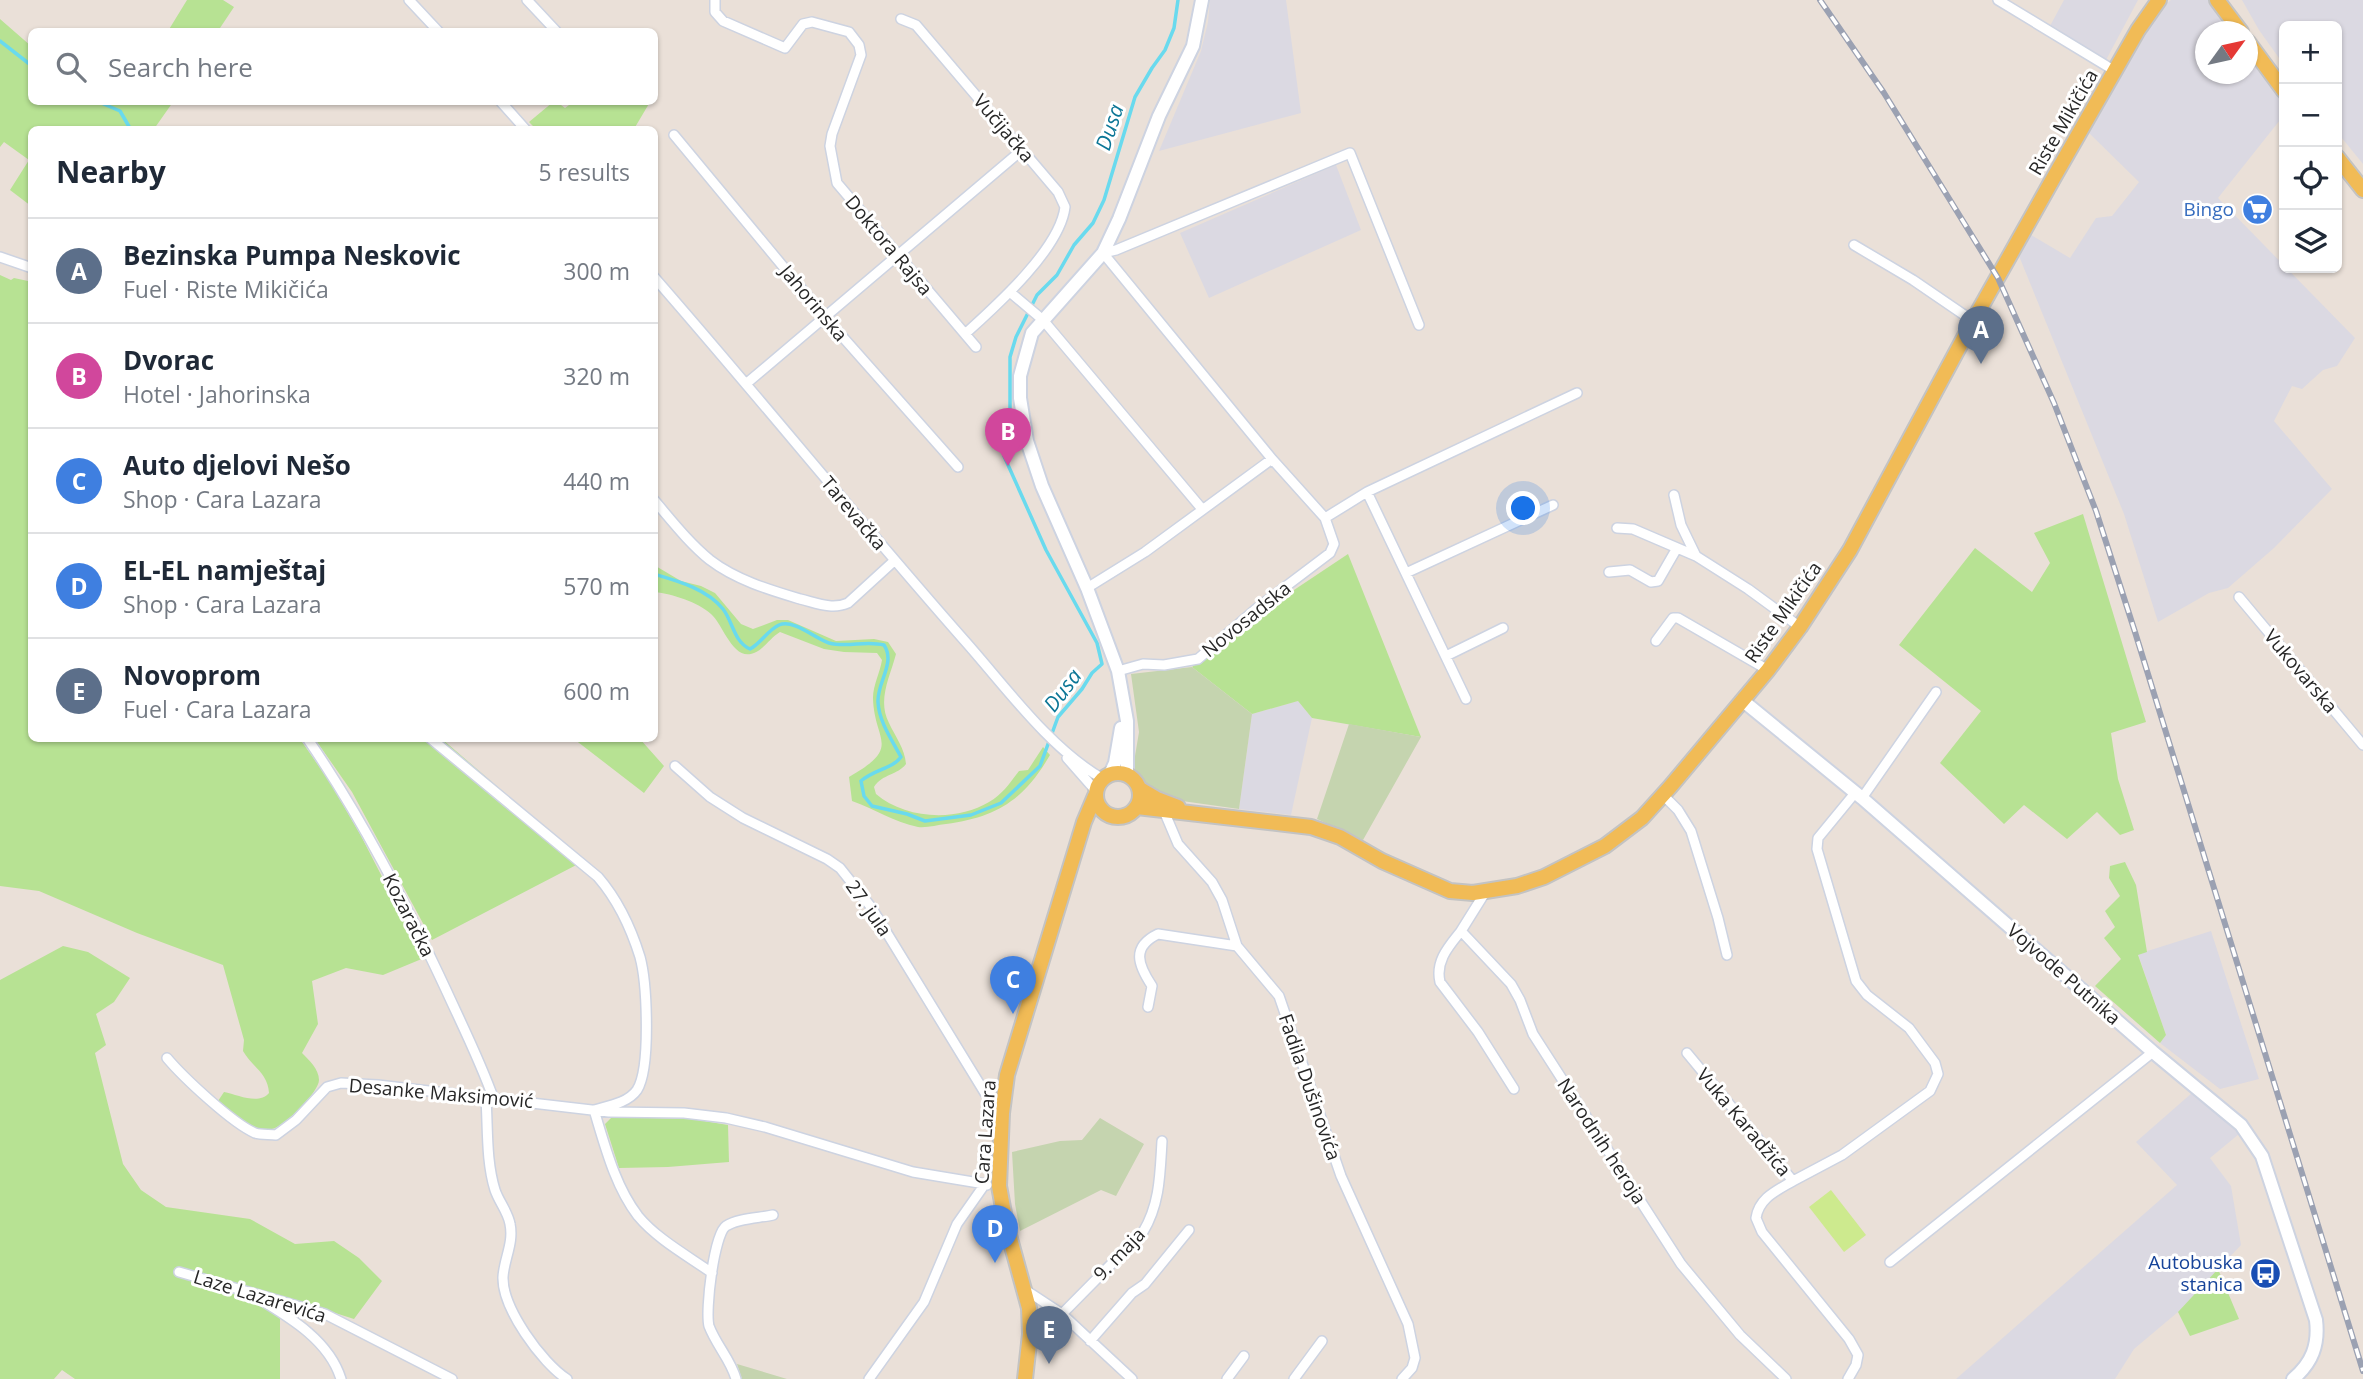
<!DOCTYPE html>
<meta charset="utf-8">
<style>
body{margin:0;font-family:"Open Sans",sans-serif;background:#f6f6f7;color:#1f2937}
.controls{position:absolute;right:21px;top:21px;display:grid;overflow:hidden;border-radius:10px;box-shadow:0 2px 5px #0004}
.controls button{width:63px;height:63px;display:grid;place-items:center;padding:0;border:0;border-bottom:2px solid #e0e1e3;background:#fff;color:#1f2937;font:35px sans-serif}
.compass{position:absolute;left:2195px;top:21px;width:63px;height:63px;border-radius:50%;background:#fff;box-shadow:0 2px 5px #0004;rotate:57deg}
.you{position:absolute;left:1524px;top:509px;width:24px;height:24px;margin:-18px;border:5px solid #fff;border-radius:50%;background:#1a73e8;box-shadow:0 0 0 10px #1a73e833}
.badge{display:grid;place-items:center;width:46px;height:46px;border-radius:50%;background:#d93025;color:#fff;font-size:23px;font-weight:700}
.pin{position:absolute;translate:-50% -58px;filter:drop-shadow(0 2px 4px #0008)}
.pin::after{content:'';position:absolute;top:37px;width:24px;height:21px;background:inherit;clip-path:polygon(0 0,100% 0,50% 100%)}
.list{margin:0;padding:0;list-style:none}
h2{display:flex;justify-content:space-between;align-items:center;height:91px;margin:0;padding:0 28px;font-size:30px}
h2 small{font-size:23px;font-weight:400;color:#747a83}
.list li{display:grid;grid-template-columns:46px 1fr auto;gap:21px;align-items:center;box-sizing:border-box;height:105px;padding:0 28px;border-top:2px solid #e0e1e3}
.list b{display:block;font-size:26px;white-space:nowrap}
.list p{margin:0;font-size:23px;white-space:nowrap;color:#747a83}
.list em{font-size:23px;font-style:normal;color:#747a83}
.icon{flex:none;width:38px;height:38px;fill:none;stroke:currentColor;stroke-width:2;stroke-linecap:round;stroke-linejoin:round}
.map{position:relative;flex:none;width:2363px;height:1379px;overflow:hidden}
.search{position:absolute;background:#fff;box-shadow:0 2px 5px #0004;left:28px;top:28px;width:630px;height:77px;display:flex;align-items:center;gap:18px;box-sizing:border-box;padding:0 24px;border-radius:10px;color:#747a83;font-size:26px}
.panel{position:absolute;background:#fff;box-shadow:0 2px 5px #0004;left:28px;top:126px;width:630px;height:616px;border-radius:10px}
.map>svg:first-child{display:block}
</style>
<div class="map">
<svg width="2363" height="1379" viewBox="0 0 2363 1379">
<rect width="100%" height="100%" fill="#eae0d8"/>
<path fill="#dbd9e2" d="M 1210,0 L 1286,0 L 1301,113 L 1159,151 L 1201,51 L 1208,22 Z
M 2064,0 L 2138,0 L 2106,60 L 2050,26 Z
M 2171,0 L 2208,0 L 2233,31 L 2206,32 L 2206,74 L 2248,74 L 2248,52 L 2284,104 L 2284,115 L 2218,198 L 2355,338 L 2337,366 L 2323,370 L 2302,389 L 2292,386 L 2274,421 L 2332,489 L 2274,548 L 2228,588 L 2209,593 L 2158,622 L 2124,514 L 2019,256 L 2031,235 L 2070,258 L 2096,218 L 2112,216 L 2139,182 L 2088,132 L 2162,7 Z
M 2242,0 L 2363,0 L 2363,164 L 2337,132 L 2337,26 L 2284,26 L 2284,65 L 2259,30 Z
M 1336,165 L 1361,230 L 1209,298 L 1180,233 Z
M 1298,701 L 1312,718 L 1291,815 L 1239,809 L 1252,714 Z
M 2211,931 L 2259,1079 L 2220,1089 L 2160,1043 L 2166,1035 L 2138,954 Z
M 2193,1092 L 2239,1134 L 2210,1158 L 2231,1186 L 2241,1245 L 2178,1312 L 2134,1349 L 2115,1379 L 1956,1379 L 2177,1185 L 2136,1142 Z"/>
<path fill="#b7e293" d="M 187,0 L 223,0 L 234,7 L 218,31 L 168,31 Z
M 0,19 L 31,46 L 32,102 L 173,102 L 154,129 L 32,130 L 31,206 L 10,190 L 29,160 L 4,142 L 0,147 Z
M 553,102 L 557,102 L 565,108 L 573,102 L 650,102 L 634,129 L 536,129 L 529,122 Z
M 0,275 L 11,280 L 14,278 L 28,281 L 31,285 L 32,738 L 300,739 L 328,779 L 360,834 L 424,958 L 383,975 L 346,968 L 312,981 L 318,1024 L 302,1053 C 309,1060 319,1069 319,1080 C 319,1092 286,1124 275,1128 C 271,1130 263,1130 259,1129 C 244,1127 229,1111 218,1101 L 224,1092 C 238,1095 259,1105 269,1093 C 268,1073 252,1067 243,1051 L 244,1040 L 223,965 L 137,933 L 39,891 L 0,886 Z
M 2083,514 L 2146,722 L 2111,733 L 2118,779 L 2134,830 L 2120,835 L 2097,812 L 2067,839 L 2024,805 L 2004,824 L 1940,763 L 1981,711 L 1899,645 L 1975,548 L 2032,592 L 2050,563 L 2034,533 Z
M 1348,554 L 1421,737 L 1312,718 L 1298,701 L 1252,714 L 1192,667 L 1291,592 Z
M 654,565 L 681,581 L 701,586 L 715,593 L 741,624 L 753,629 L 777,620 L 788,620 L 836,641 L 874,639 L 888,642 L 896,654 C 890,677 877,700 889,723 C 895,736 905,749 906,764 C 898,775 882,774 874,787 L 876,794 C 905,819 956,822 989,802 C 1002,795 1010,783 1019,771 L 1028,770 L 1043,747 L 1050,755 C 1024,800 997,817 946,824 C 937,825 927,828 918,827 C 894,822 875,809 852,801 L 849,777 C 903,746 874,742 873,698 C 873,685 880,673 882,660 L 877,653 L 844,652 L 824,649 L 780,632 C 770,638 764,649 754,653 C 733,662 723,624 711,614 C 698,602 672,594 655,592 Z
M 315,739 L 442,739 L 584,861 L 432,940 L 352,792 Z
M 574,739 L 640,739 L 664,766 L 644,793 Z
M 2125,862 L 2136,885 L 2147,952 L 2138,955 L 2166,1035 L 2160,1043 L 2095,986 L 2121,959 L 2104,938 L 2115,927 L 2105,911 L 2120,896 L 2109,878 L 2110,866 Z
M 63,946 L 88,952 L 130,978 L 114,1002 L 96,1014 L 106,1045 L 95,1053 L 123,1164 L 141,1190 L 166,1207 L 250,1219 L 295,1244 L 334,1241 L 359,1258 L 382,1281 L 354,1319 L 282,1296 L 280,1308 L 280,1379 L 75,1379 L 62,1370 L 54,1379 L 0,1379 L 0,980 Z
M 612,1117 L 692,1119 L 728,1125 L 729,1162 L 668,1167 L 619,1168 L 605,1124 Z
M 2218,1269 L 2239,1319 L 2190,1336 L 2178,1312 Z"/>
<path fill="#c5d4af" d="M 1192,667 L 1252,714 L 1239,809 L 1175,800 L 1150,791 L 1133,768 L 1139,732 L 1131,674 Z
M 1349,724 L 1421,737 L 1363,840 L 1317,819 Z
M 1100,1118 L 1144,1144 L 1116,1196 L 1101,1190 L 1020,1231 L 1015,1204 L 1012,1152 L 1060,1141 L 1082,1140 Z
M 737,1364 L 787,1379 L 742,1379 Z"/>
<path fill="#cdea8e" d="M 1831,1190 L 1866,1235 L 1844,1252 L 1809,1207 Z"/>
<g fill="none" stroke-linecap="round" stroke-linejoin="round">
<path stroke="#69daee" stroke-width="3.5" d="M 0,41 L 32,66
M 99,102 L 120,111 L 131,130
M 654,574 C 678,581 707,589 723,609 C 733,622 734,642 750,649 C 761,643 768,630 779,625 C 794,619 814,638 829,643 C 848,648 865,640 884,645 C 896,663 877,682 878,702 C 879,722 892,740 901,757 C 892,769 875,769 861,781 L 864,796 L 872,806 L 907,814 L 925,821 L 971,815 L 1001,803 L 1040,766 L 1058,717 L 1082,689 L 1092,673 L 1102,664 L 1097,643 L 1046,550 L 1004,456 L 1004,442 L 1010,414 L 1010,357 L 1016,337 L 1037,295 L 1057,275 L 1074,245 L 1093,223 L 1104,200 L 1135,97 L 1152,68 L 1165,50 L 1174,28 L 1178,0"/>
<defs>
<path id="street" d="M 409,0 L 439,32
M 527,0 L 557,32
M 715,0 L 715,12 L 723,21 L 785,48 L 803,24 L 812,22 L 849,32 L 859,45 L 861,55 L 832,134 L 830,146 L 837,183 L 976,347
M 1998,0 L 2115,71
M 901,19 L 916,25 L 1058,192 L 1065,207 C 1060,249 996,306 965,334
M 501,102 L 526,130
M 674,135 L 825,317 L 958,467
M 1854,245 L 1913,280 L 1973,321
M 0,257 L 32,268
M 654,277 C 759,397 859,521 964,640 C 1005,686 1049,748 1103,779
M 1011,293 L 1043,320 L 1202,509
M 747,383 L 1022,150
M 1367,492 L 1466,699
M 1674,495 L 1681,525 L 1696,556
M 654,500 C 672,521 689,543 710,560 C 736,580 770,590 800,599 C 817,603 832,610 848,603 L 894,561
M 1325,518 L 1367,492 L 1577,393
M 1617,528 L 1633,529 L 1696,556 L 1748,589 L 1800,627
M 1609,572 L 1630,570 L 1651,582 L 1658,581 L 1677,548
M 1406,573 L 1553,505
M 1087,588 L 1145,552 L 1272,459
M 2239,597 L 2363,745
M 1656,641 L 1673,618 L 1678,618 L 1768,670
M 1446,656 L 1503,628
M 1118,671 L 1143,664 L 1164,665 L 1198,659 L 1256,609 L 1330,553 L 1334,544 L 1325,518 L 1272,459 L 1103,253 L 1116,250 L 1350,153 L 1419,325
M 307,738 C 362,818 406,904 447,992 C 463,1027 481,1063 494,1100
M 430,738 L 598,877 C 617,899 631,928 640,957 C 647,983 651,1068 637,1090 C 628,1103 608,1106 594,1110 C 605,1146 615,1186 638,1216 C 657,1239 688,1256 712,1273
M 1067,758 L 1096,791
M 675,766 L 710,797 L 743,818 L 827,859 L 840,868 L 871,907 L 985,1093 L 1002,1113
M 1663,795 L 1678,810 L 1691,831 L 1718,918 L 1727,955
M 1862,798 L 1936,692
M 1164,811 L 1178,844 L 1212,882 L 1222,900 L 1237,946 L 1279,996 L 1341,1176 L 1408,1324 L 1415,1358 L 1412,1368 L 1402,1379
M 1486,891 L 1461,931 L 1511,984 L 1520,1000 L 1533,1034 L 1681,1264 L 1740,1335 L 1786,1379
M 1461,931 C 1449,946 1435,961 1440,982 L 1478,1032 L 1514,1089
M 1148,1007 L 1152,986 C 1138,965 1131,947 1158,934 L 1237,946
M 1687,1053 L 1793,1181 L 1842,1155 L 1930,1091 L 1938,1074 L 1935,1063 L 1909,1028 L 1867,995 L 1856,981 L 1817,849 L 1818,838 L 1855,793
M 167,1058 C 183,1077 232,1123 255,1133 C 261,1135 270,1134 276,1135 L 296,1120 L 327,1087 L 341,1083 L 378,1085 L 609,1112 L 684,1113 L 726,1118 L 765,1127 L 913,1172 L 985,1184
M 486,1099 C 488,1129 486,1161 495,1190 C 499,1202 508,1212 510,1224 C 514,1243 504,1259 503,1277 C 502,1308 542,1363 567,1379
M 1793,1181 C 1776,1191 1759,1198 1756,1218 L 1762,1232 L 1849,1339 L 1858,1355 L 1856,1365 L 1848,1379
M 1890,1262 L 2153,1052
M 179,1272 L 325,1314 L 452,1379
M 1024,1289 L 1062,1314 L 1132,1379
M 256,1297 C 289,1317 329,1340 341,1379
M 1062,1314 L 1143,1232 C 1160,1204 1160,1174 1162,1141
M 1090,1341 L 1132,1293 L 1145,1284 L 1189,1230
M 736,1379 C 731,1360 716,1345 709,1326 C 705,1311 714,1234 726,1226 C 738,1218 759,1218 773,1215
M 869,1379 L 924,1302 L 957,1224 L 985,1184 L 987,1185
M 1227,1379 L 1244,1356
M 1294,1379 L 1322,1341"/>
<path id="secondary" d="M 1742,700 L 1862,798 L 2153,1052 L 2241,1125 L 2262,1156 L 2316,1320 C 2319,1345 2312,1363 2293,1379
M 1110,774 L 1115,763 L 1121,728
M 1127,775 L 1127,721 L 1118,671 L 1087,588 L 1042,486 L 1027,441 L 1020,398 L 1020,376 L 1032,333 L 1103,253 L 1119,219 L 1159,116 L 1193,46 L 1202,0"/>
<path id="primary" d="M 2217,0 L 2241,32
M 2248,42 L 2284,91
M 2337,157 L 2363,190
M1096 795a22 22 0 1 1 44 0a22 22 0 1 1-44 0Z
M 1140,789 L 1157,799 L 1178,807
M 1137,807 L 1311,827 L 1340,837 L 1382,861 L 1450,891 L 1473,893 L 1517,886 L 1544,877 L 1605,846 L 1642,818 L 1670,787 L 1768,670 L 1800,627 L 1850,550 L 1973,321 L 2054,177 L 2138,30 L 2159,0
M 1025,1379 L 1030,1334 L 1029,1308 L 1006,1224 L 999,1186 L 1002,1113 L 1007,1075 L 1084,822 L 1095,796"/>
</defs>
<use href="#street" stroke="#cdd3e1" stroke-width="12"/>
<use href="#secondary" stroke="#cdd3e1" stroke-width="16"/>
<use href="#primary" stroke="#c3c3c3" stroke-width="18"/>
<use href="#street" stroke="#fff" stroke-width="9"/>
<use href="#secondary" stroke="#fff" stroke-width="12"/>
<use href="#primary" stroke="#f1bb56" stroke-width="14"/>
<defs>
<path id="rail" d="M 1820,0 L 1884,93 L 1998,278 L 2054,403 L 2096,511 L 2135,632 L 2363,1371"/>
</defs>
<use href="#rail" stroke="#9ba1b2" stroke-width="6"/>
<use href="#rail" stroke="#fff" stroke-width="3.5" stroke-dasharray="10" stroke-linecap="butt"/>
</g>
<defs>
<symbol id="supermarket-disc" viewBox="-11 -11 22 22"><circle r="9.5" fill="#3f7fe0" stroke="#fff"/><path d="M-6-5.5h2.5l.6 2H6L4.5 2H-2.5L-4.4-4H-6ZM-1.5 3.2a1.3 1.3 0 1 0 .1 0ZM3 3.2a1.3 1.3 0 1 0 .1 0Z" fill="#fff"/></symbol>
<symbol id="bus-disc" viewBox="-11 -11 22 22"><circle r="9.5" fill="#1a4fb4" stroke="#fff"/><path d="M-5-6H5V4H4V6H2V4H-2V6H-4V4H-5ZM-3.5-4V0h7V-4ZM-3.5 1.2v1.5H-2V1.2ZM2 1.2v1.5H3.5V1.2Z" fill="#fff"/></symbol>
</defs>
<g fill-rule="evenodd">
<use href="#supermarket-disc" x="2240" y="192" width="35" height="35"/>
<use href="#bus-disc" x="2248" y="1256" width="35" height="35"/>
</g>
<g text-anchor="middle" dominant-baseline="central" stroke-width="6" stroke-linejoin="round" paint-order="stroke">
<g font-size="19" fill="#272727" stroke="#fff">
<text transform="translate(2063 122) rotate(-60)">Riste Mikičića</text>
<text transform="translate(1004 128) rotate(50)">Vučijačka</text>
<text transform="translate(889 245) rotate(50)">Doktora Rajsa</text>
<text transform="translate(814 303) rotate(50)">Jahorinska</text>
<text transform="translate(854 513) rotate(50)">Tarevačka</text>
<text transform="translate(1783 612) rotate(-55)">Riste Mikičića</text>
<text transform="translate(1246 619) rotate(-39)">Novosadska</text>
<text transform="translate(2301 671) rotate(50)">Vukovarska</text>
<text transform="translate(869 908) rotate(55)">27. jula</text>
<text transform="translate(409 915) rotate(63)">Kozaračka</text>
<text transform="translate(2064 974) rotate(41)">Vojvode Putnika</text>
<text transform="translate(1310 1087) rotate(71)">Fadila Dušinovića</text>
<text transform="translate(441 1093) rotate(5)">Desanke Maksimović</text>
<text transform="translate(1744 1122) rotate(50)">Vuka Karadžića</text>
<text transform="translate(985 1132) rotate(-86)">Cara Lazara</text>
<text transform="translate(1602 1141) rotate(57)">Narodnih heroja</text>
<text transform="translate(1119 1254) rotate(-46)">9. maja</text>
<text transform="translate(260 1296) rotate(17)">Laze Lazarevića</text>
</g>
<g font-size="19" fill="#366cbe" stroke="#fff" text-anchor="end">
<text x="2234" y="209">Bingo</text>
</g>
<g font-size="19" fill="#164399" stroke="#fff" text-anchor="end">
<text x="2243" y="1262">Autobuska<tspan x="2243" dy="22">stanica</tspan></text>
</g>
<g font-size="21" font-style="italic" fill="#0c7696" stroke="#fff">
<text transform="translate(1109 127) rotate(-72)">Dusa</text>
<text transform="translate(1062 690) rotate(-53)">Dusa</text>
</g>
</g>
</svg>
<div class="controls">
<button>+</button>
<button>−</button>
<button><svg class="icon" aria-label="locate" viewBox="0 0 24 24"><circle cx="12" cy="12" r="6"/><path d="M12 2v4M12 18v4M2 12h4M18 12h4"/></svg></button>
<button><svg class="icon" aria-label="layers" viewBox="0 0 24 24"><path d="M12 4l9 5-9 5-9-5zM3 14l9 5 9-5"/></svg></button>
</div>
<svg class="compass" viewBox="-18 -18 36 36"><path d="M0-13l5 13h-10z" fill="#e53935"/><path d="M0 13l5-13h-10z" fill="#747a83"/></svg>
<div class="you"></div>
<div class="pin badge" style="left:1981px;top:364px;background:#5c6f8a">A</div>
<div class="pin badge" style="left:1008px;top:466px;background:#d1479c">B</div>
<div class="pin badge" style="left:1013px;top:1014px;background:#3f7fe0">C</div>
<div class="pin badge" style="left:995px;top:1263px;background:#3f7fe0">D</div>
<div class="pin badge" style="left:1049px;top:1364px;background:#5c6f8a">E</div>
<div class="search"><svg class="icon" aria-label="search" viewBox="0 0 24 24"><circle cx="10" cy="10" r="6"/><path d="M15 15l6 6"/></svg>Search here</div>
<section class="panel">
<h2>Nearby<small>5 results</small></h2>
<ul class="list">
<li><span class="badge" style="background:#5c6f8a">A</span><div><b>Bezinska Pumpa Neskovic</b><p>Fuel · Riste Mikičića</p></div><em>300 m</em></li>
<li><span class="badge" style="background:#d1479c">B</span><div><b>Dvorac</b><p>Hotel · Jahorinska</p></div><em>320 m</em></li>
<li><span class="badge" style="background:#3f7fe0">C</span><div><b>Auto djelovi Nešo</b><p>Shop · Cara Lazara</p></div><em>440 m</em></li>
<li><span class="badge" style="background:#3f7fe0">D</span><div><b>EL-EL namještaj</b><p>Shop · Cara Lazara</p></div><em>570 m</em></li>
<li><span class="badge" style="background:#5c6f8a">E</span><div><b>Novoprom</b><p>Fuel · Cara Lazara</p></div><em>600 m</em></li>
</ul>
</section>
</div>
